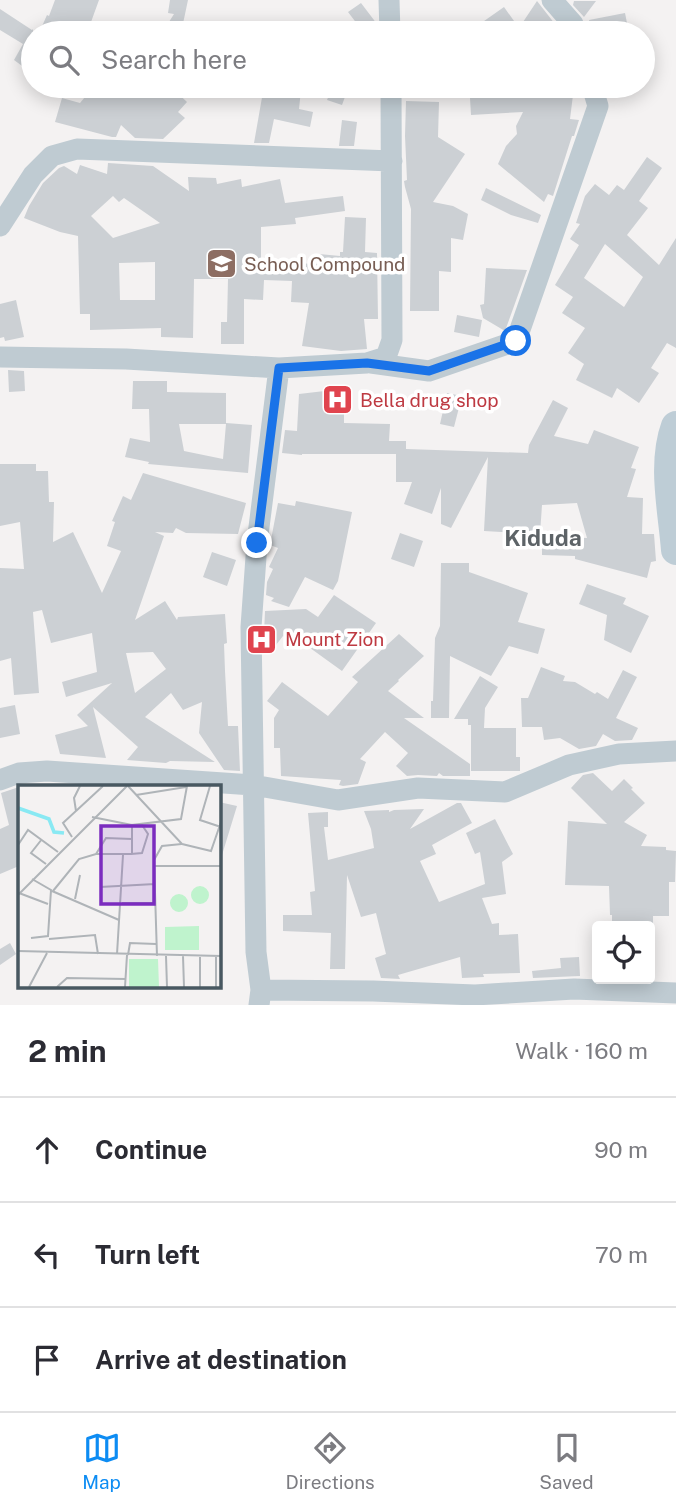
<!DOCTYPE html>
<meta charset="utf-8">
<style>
body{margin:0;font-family:"Public Sans",sans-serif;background:#f7f7f7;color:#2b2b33}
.controls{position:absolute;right:21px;bottom:21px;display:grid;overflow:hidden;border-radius:7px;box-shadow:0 4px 18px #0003}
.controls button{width:63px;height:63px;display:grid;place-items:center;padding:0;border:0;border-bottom:2px solid #e1e1e2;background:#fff;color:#2b2b33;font:35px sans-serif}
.stop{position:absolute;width:21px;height:21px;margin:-16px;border:5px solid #1a73e8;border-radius:50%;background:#fff}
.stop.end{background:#1a73e8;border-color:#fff;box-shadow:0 2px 7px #0008}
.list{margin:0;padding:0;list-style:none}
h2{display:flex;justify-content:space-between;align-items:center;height:91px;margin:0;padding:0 28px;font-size:30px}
h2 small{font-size:23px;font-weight:400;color:#7c7c81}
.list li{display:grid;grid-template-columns:46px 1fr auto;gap:21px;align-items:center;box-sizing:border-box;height:105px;padding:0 28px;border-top:2px solid #e1e1e2}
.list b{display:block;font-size:26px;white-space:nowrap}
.list em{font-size:23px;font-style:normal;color:#7c7c81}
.icon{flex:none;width:38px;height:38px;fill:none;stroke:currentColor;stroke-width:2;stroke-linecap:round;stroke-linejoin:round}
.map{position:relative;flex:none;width:676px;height:1005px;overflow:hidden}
.search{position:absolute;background:#fff;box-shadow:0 4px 18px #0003;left:21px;right:21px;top:21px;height:77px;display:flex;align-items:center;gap:18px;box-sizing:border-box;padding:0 24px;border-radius:38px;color:#7c7c81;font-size:26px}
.sheet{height:406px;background:#fff}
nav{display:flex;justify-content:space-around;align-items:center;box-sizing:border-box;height:98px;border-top:2px solid #e1e1e2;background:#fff;font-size:19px;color:#7c7c81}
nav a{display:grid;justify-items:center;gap:4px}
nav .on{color:#0d8cf3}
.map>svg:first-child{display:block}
</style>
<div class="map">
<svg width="676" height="1005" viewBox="0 0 676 1005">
<rect width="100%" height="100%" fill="#f4f2f2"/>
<path fill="#ccd0d4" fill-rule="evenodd" d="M 55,0 L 99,0 L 87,33 L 39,33 L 47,15 L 49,16 Z
M 170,0 L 188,0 L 181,33 L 162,33 L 174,14 L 168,13 Z
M 537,1 L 562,33 L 467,33 L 504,7 L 519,28 Z
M 574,1 L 596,1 L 584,17 L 573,5 Z
M 361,3 L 377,24 L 377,33 L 364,33 L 348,12 Z
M 0,9 L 32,30 L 33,29 L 33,74 L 14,60 L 23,44 L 0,30 Z
M 625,13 L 629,33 L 592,33 L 589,20 Z
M 94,86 L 170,86 L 187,102 L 178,112 L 185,118 L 163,139 L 135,138 L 121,125 L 116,137 L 112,137 L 55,122 L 62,98 L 80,103 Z
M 264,86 L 298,86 L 298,90 L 301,90 L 299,109 L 313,112 L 310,127 L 274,119 L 269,143 L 254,143 Z
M 333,86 L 349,86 L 342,105 L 327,100 Z
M 483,86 L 501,86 L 501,97 L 528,95 L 529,90 L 573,95 L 570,119 L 579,120 L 574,136 L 572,136 L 553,196 L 548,194 L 544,202 L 498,164 L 506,146 L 517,134 L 516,126 L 523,112 L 471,115 L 470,98 L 484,98 Z
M 406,101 L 439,102 L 438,137 L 465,154 L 433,202 L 453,206 L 468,214 L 463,240 L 451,238 L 451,272 L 439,271 L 439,311 L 410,311 L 411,209 L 405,187 L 404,181 L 407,180 L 405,136 Z
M 342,120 L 357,122 L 354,146 L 339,146 Z
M 647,157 L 662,168 L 639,201 L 648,208 L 627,235 L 659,265 L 676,238 L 676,348 L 667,343 L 651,368 L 659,373 L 639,403 L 617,388 L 612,398 L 576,380 L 584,364 L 568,353 L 585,328 L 562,313 L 573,297 L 555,285 L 579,245 L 570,239 L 580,224 L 576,223 L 585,196 L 595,184 L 609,195 L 617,185 L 624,190 ZM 605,244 L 643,277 L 624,307 L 584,278 Z
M 108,163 L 153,166 L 189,191 L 188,177 L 216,178 L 217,184 L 241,179 L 242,187 L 280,179 L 285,203 L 343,196 L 345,211 L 295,218 L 296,224 L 261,227 L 261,262 L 318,264 L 319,254 L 340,256 L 340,252 L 343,252 L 345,217 L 366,218 L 365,252 L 377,253 L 378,319 L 364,319 L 367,349 L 341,351 L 302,346 L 309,303 L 291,302 L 292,281 L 264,280 L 263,300 L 244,299 L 244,344 L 221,344 L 221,322 L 227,322 L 228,279 L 194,279 L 193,338 L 161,337 L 161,328 L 90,330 L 90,314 L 80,314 L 78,236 L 60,232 L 24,218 L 29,206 L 43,183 L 59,168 L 64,166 L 77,174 L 80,165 L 107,174 ZM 113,196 L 119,202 L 124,198 L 160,223 L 113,238 L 91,216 ZM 155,262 L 155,300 L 120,300 L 119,263 Z
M 486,188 L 541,215 L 538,223 L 511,215 L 481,200 Z
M 486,268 L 527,270 L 505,331 L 483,318 L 480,305 L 484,304 Z
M 16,300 L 24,337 L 5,341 L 4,337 L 0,338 L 0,304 Z
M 457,315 L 482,320 L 479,337 L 454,332 Z
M 8,370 L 24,371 L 25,391 L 9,392 Z
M 133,381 L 167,381 L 167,392 L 226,393 L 226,423 L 252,425 L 248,473 L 148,464 L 149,462 L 125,457 L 130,438 L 150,442 L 149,409 L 132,409 ZM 179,424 L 226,424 L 223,459 L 184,451 Z
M 333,390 L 332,404 L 344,404 L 344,423 L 390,424 L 389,441 L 406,441 L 406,449 L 528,453 L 529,445 L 553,400 L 568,408 L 554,436 L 588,444 L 594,430 L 639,447 L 631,468 L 636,469 L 627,497 L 643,498 L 642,534 L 654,534 L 656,561 L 651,562 L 647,578 L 575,559 L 575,556 L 542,555 L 542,536 L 587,538 L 577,503 L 542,505 L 540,534 L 484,531 L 488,457 L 451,528 L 441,524 L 441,488 L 432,514 L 404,504 L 412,482 L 396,482 L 396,454 L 302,454 L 302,455 L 282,453 L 285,430 L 297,431 L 299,394 Z
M 447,393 L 462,396 L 454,427 L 440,424 Z
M 0,464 L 36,464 L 36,471 L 48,471 L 49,502 L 54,502 L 53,542 L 73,532 L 102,593 L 121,551 L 107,546 L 115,522 L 112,521 L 123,496 L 131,500 L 143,473 L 246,503 L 238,534 L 186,533 L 176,528 L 173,533 L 155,532 L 164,536 L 135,620 L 165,601 L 177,620 L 178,617 L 225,614 L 227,643 L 224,644 L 225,671 L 228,726 L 238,726 L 240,771 L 224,770 L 199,733 L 202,702 L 183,710 L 171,693 L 145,717 L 215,762 L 170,761 L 166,763 L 127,760 L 138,747 L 93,707 L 106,758 L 60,754 L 55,735 L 88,726 L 77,715 L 112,683 L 66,697 L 62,682 L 97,672 L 92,633 L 51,643 L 42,610 L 33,612 L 39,693 L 14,695 L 11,658 L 0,661 L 0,568 L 24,569 L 20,522 L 0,526 ZM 153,652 L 166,669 L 135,693 L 126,653 Z
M 296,501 L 352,512 L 338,581 L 333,590 L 305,577 L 289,607 L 271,601 L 274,598 L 266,595 L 267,582 L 273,569 L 269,567 L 278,548 L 270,545 L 278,503 L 295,506 Z
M 400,533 L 423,541 L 414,567 L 391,559 Z
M 212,552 L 236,560 L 227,586 L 203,577 Z
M 441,563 L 469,563 L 469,572 L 528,593 L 518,622 L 545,629 L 538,654 L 509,646 L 491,676 L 450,656 L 449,718 L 431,718 L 431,701 L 433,701 L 435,638 L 440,626 Z
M 587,584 L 626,598 L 623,604 L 649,616 L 631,653 L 604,640 L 607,615 L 579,604 Z
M 334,595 L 376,623 L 342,671 L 299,640 L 296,645 L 283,636 L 276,645 L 264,634 L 265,611 L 306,609 L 318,617 Z
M 399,634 L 424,656 L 398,680 L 399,681 L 388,691 L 424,718 L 404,718 L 470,764 L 470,776 L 443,776 L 439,773 L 437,776 L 418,775 L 407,776 L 396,766 L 408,753 L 385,732 L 360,759 L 366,762 L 358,784 L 343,786 L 339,785 L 341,780 L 281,776 L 280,748 L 274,748 L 274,718 L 279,710 L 267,701 L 282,682 L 328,716 L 358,682 L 352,677 Z
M 541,667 L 565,676 L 563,681 L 575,682 L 595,694 L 597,692 L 608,699 L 623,670 L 637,677 L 616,718 L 638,728 L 632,740 L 615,741 L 603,734 L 596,746 L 579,749 L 560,738 L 544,740 L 542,727 L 522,727 L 521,698 L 528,698 Z
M 480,676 L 498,687 L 485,708 L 484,728 L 516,728 L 516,757 L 520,757 L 520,771 L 471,771 L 471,725 L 468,725 L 468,719 L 454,719 Z
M 15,705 L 20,734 L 0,738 L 0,708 Z
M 593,773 L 612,791 L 624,779 L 633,788 L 631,789 L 645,803 L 624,822 L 647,835 L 641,846 L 666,847 L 666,850 L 676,851 L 675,882 L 669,882 L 669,916 L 653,916 L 653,926 L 612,926 L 612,915 L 610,915 L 609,886 L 565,885 L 568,821 L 607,824 L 571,788 L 583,775 Z
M 19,787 L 19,866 L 0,874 L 0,829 L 9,825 L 1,793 Z
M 219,802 L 237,806 L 222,855 L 219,854 Z
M 457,803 L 461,803 L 472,823 L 432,845 L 436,854 L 420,861 L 439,902 L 485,884 L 480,852 L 475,854 L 466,833 L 495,819 L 513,854 L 502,862 L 506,894 L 482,898 L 492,924 L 499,923 L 499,935 L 518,934 L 520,973 L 483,974 L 484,977 L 462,978 L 460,957 L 398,975 L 400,979 L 381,978 L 375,958 L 386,954 L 376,913 L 361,917 L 347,875 L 345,969 L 330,969 L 331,933 L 283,931 L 283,915 L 312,915 L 310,892 L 315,891 L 308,813 L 328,812 L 328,827 L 324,827 L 328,860 L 374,848 L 371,829 L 364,811 L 389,810 L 389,812 L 394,810 L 424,809 L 410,829 Z
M 10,943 L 16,954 L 0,965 L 0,949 Z
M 579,957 L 580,976 L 533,978 L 532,971 L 561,968 L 560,958 Z"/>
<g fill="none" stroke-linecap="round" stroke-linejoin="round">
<path stroke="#bfcbd2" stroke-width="21" d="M 389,0 L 390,33
M 552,0 L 573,24 L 576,33
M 0,226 L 33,175 L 52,156 L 77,149 L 392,161
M 0,357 L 126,359 L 279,368 L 367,363 L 386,357 L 392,340 L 391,86
M 371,363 L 429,371 L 516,341 L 598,106 L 592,86
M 0,780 L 19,773 L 47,771 L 253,785 L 338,800 L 418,788 L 505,792 L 569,765 L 619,754 L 676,751
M 261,990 L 373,991 L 475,995 L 574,989 L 676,993
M 259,1005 L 261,990 L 256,952 L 251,627 L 257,543 L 279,368"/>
<path stroke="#becdd6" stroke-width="30" d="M 676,426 C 662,464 673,510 676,550"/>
</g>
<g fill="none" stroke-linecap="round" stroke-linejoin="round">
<path stroke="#1a73e8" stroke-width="9" d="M 257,543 L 279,368 L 367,363 L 429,371 L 516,341"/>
</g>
<defs>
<symbol id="school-square" viewBox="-11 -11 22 22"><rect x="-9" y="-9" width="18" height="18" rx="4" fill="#8d6e63" stroke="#fff"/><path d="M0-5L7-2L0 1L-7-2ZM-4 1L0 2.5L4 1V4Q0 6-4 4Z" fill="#fff"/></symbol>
<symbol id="hospital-square" viewBox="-11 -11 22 22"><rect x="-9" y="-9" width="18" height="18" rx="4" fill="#e0444e" stroke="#fff"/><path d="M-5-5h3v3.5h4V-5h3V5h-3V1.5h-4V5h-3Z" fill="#fff"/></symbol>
</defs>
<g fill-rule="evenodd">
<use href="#school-square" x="204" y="246" width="35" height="35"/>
<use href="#hospital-square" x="320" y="382" width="35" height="35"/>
<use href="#hospital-square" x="244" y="622" width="35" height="35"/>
</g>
<g text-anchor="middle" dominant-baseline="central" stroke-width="7" stroke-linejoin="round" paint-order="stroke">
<g font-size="19" fill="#785e54" stroke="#fff" text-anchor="start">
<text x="244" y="264">School Compound</text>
</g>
<g font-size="19" fill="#be3a42" stroke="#fff" text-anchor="start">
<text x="360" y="400">Bella drug shop</text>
<text x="285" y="639">Mount Zion</text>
</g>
<g font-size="23" font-weight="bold" fill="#5d6367" stroke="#fff">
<text x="543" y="537">Kiduda</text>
</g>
</g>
<g transform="translate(18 785)">
<rect width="203" height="203" fill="#f4f2f2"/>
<path d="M173 110a9 9 0 1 1 18 0a9 9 0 1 1-18 0ZM152 118a9 9 0 1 1 18 0a9 9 0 1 1-18 0ZM 181,141 L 181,165 L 147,165 L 147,142 ZM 111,174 L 140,174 L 141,202 L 111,202 Z" fill="#bff3cd"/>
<path fill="none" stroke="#89e9f3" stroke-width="3.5" d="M 0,23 L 31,34 L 36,47 L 46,48"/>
<path fill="none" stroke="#afb4b8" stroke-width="2" d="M 110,1 L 164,59 L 144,61 L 136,75 L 139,171M 192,1 L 182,35 L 203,42M 118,10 L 168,2M 58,26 L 85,1M 74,32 L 114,40M 54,52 L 45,38 L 58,26 L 56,13 L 62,1M 24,54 L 13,68 L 28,79M 164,59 L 193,66 L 203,37M 0,60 L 10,45 L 40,67M 78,69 L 88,53 L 114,54M 113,69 L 124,68 L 130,49 L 124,40M 136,81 L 203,81M 82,102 L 137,99M 34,106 L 101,135M 35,106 L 61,74 L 78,69 L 114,69 L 114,40 L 163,34 L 169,1M 1,108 L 30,119M 0,110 L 109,1M 57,114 L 62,90M 104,118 L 137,118M 13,153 L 30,151 L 33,105 L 14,94M 31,154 L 77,150 L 80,169M 0,166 L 203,171M 99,169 L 105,70M 110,170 L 112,158 L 138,159M 148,171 L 149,202M 165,171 L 166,202M 198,171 L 198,202M 182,172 L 182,202M 11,202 L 29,168M 39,202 L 49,193 L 108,194M 107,202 L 109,170"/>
<path fill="#7b2cbf" fill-opacity="0.15" stroke="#7b2cbf" stroke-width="3.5" d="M 83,41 L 136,41 L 136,119 L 83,119 Z"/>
<rect width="203" height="203" fill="none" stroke="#485861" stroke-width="3.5"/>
</g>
</svg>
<div class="controls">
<button><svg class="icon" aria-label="locate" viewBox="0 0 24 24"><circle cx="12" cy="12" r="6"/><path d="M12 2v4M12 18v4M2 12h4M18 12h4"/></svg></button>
</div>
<div class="stop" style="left:516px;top:341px"></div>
<div class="stop end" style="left:257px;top:543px"></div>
<div class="search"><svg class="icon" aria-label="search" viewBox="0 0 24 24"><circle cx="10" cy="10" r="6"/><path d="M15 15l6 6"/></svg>Search here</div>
</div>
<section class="sheet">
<h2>2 min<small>Walk · 160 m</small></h2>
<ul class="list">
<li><svg class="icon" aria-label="ahead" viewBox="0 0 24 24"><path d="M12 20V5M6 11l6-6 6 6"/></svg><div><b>Continue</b></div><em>90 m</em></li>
<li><svg class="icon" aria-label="left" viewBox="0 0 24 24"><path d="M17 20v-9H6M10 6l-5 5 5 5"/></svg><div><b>Turn left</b></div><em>70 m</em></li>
<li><svg class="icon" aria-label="arrive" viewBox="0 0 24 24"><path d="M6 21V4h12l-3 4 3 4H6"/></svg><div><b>Arrive at destination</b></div></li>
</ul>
</section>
<nav>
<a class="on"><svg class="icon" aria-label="map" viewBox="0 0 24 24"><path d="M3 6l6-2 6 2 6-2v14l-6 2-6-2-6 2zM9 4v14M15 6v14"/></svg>Map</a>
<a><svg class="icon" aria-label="directions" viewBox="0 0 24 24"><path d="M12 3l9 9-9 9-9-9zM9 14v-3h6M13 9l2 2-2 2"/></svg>Directions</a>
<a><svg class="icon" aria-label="saved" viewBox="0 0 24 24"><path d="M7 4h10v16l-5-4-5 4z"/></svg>Saved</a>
</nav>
